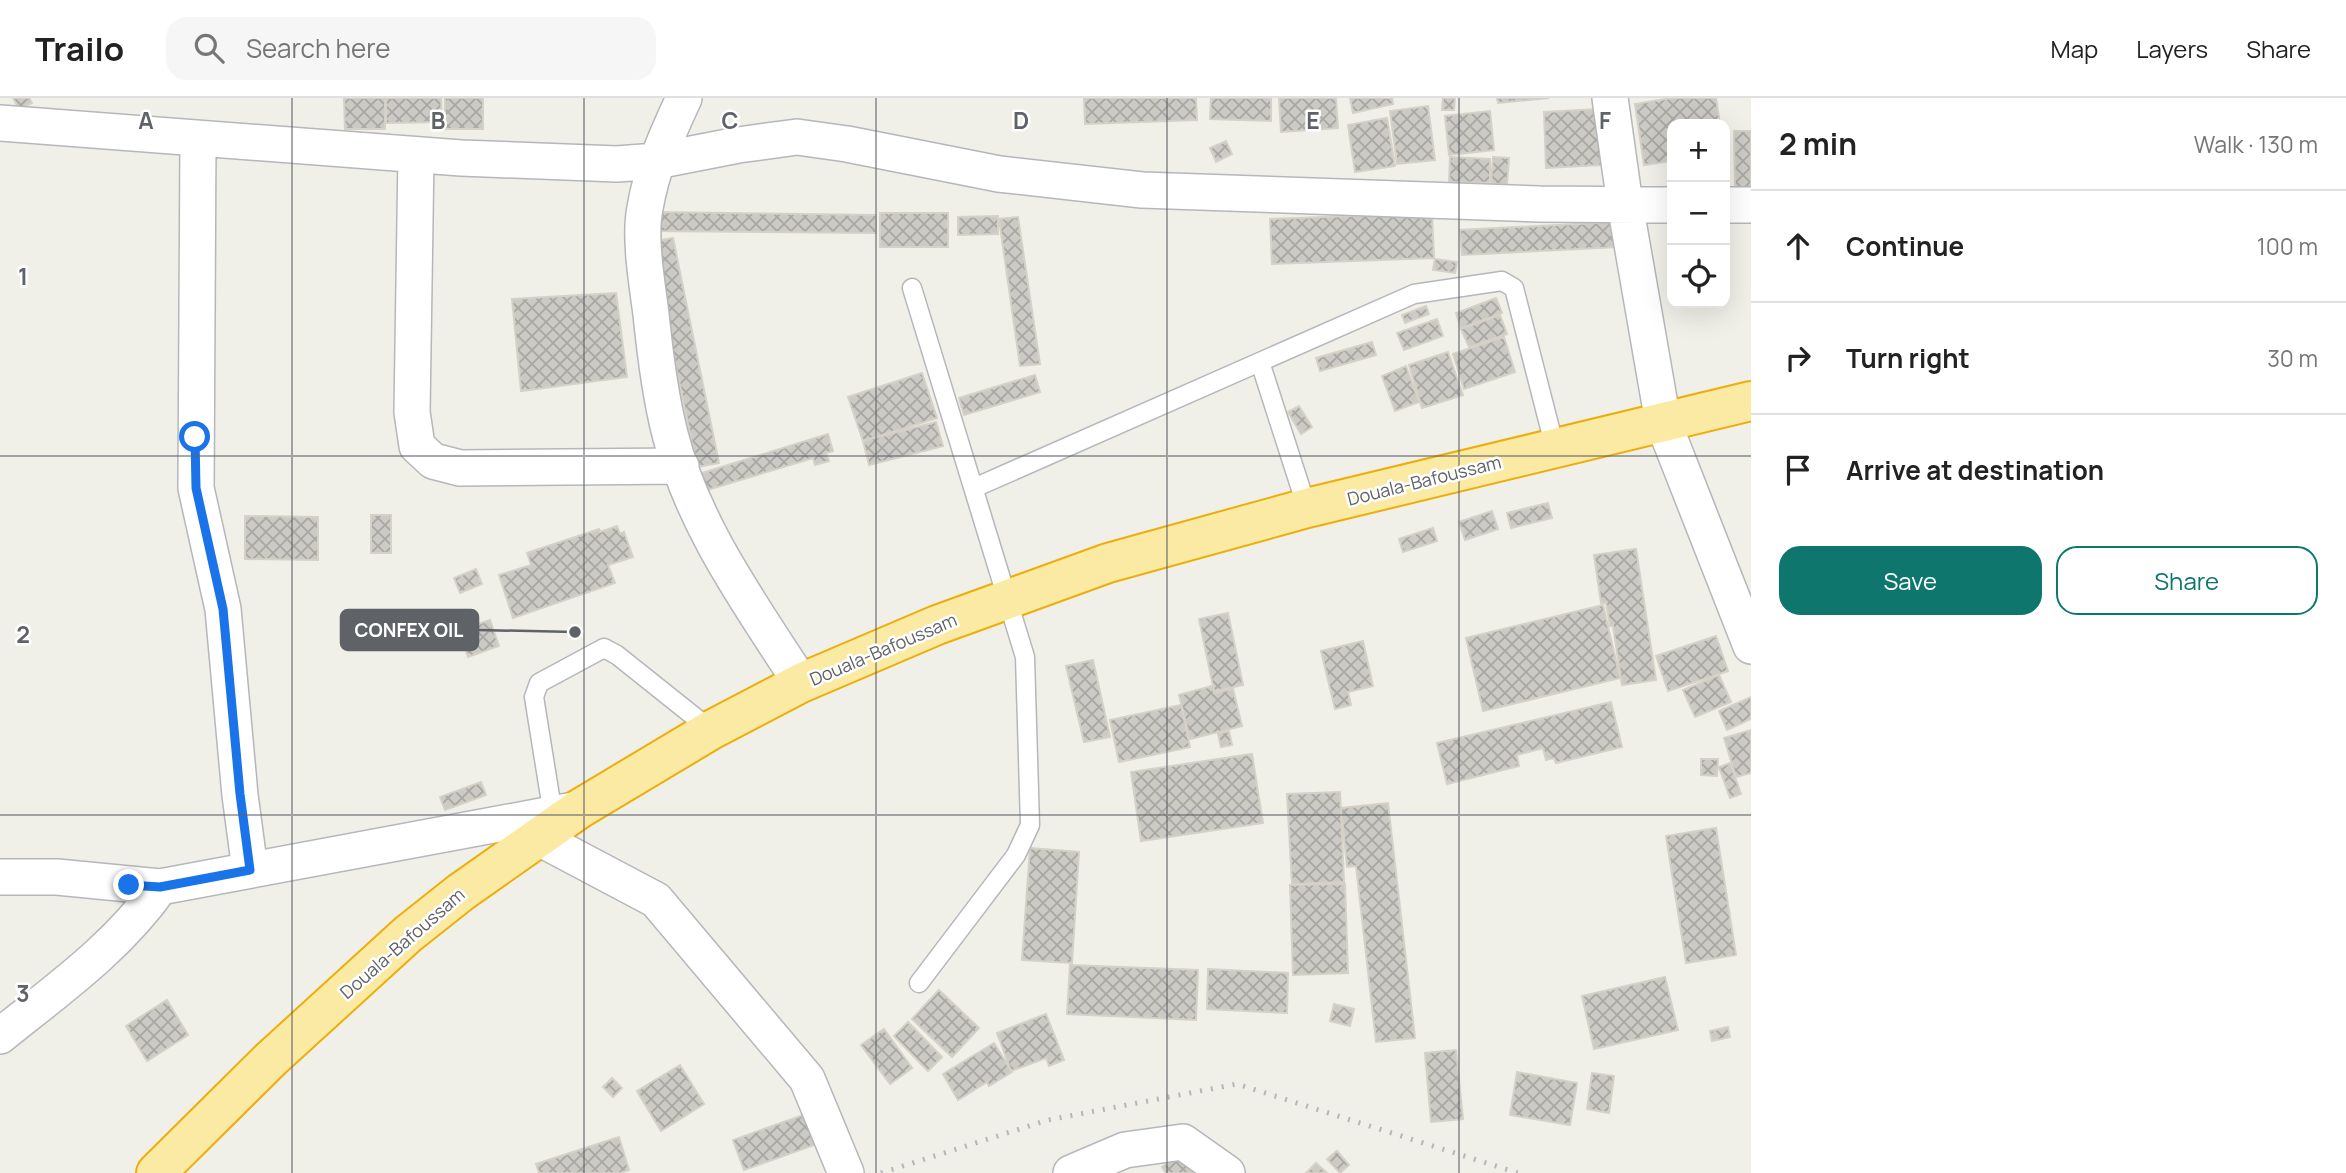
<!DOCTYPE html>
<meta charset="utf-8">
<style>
body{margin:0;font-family:Manrope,sans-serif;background:#f6f6f6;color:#222}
.controls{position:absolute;right:21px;top:21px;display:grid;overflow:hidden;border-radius:14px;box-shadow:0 7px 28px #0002}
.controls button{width:63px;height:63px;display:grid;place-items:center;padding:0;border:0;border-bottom:2px solid #e0e0e0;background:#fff;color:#222;font:35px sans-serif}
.stop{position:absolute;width:21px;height:21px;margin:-16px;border:5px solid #1a73e8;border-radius:50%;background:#fff}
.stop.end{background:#1a73e8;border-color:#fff;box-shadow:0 2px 7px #0008}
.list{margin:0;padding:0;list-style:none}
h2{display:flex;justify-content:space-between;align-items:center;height:91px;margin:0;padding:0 28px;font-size:30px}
h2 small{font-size:23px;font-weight:400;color:#767676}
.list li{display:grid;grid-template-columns:46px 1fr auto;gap:21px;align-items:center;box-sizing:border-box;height:112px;padding:0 28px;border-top:2px solid #e0e0e0}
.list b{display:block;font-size:26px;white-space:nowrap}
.list em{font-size:23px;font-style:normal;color:#767676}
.actions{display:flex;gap:14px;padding:21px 28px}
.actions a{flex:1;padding:16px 0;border:2px solid #0f766e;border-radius:21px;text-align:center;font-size:24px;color:#0f766e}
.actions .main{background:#0f766e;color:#fff}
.icon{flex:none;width:38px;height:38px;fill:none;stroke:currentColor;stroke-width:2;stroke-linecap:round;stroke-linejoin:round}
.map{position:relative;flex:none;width:1751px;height:1075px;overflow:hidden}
header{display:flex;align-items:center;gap:42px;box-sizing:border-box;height:98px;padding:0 35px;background:#fff;border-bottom:2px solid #e0e0e0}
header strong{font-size:33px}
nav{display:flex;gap:38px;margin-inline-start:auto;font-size:24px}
.search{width:490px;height:63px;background:#f6f6f6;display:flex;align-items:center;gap:18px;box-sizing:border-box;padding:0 24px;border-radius:21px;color:#767676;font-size:26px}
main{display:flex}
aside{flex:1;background:#fff}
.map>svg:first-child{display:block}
</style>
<header>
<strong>Trailo</strong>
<div class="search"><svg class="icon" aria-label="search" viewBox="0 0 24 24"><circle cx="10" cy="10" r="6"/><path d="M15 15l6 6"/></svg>Search here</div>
<nav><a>Map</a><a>Layers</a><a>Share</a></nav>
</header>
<main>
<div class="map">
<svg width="1751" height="1075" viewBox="0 0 1751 1075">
<defs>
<pattern id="building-cross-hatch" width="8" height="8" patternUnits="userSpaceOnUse" patternTransform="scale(1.75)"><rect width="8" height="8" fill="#cccac4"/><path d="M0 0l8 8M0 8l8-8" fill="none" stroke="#a9a7a3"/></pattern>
</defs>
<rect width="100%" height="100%" fill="#f0efe8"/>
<path fill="url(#building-cross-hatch)" stroke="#d5d1c6" stroke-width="2" d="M 13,0 L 29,0 L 32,5 L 19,11 Z
M 344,0 L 385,0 L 385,31 L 345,31 Z
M 386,0 L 441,0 L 442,24 L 386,25 Z
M 445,0 L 483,0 L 483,31 L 445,31 Z
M 1084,0 L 1196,0 L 1197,22 L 1085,26 Z
M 1211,0 L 1271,0 L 1271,23 L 1210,21 Z
M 1279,0 L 1336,0 L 1338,30 L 1281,34 Z
M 1350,0 L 1392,0 L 1393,6 L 1353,15 Z
M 1443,0 L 1455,0 L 1454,12 L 1442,12 Z
M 1497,0 L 1549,0 L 1498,5 Z
M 1672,0 L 1716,0 L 1720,26 L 1672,26 L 1672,63 L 1644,67 L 1635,6 Z
M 1428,8 L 1435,62 L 1397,66 L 1390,13 Z
M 1599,11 L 1601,67 L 1546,70 L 1544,14 Z
M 1490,13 L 1494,52 L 1449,57 L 1445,18 Z
M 1387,20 L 1395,68 L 1355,74 L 1348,27 Z
M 1734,33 L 1751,33 L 1751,91 L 1735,91 Z
M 1226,43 L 1232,56 L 1216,64 L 1210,50 Z
M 1450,59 L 1490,61 L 1490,85 L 1449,84 Z
M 1493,59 L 1509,60 L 1507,87 L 1491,85 Z
M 1725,65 L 1728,87 L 1725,87 Z
M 652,114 L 876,117 L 876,135 L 651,133 Z
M 880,115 L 948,115 L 948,149 L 880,149 Z
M 1432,115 L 1434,160 L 1272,166 L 1270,121 Z
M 998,118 L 998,136 L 958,137 L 958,119 Z
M 1018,119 L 1040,266 L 1020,268 L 999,121 Z
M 1615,124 L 1617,149 L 1462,157 L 1460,132 Z
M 673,140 L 719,365 L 697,369 L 650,144 Z
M 1435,161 L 1457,164 L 1455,175 L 1433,172 Z
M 616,195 L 627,279 L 521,293 L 512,201 Z
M 1496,200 L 1502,215 L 1461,230 L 1456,215 Z
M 1426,208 L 1429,216 L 1405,225 L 1402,217 Z
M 1500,217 L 1507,236 L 1469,249 L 1461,231 Z
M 1437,221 L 1443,238 L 1404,252 L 1397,235 Z
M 1504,239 L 1515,274 L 1464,291 L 1453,256 Z
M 1372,244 L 1376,257 L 1320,273 L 1316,260 Z
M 1448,254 L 1463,297 L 1422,310 L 1409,267 Z
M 1406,268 L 1419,304 L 1395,313 L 1382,278 Z
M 922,275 L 937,320 L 863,343 L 848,299 Z
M 1035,277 L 1040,294 L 964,317 L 959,300 Z
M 1299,308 L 1312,329 L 1301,336 L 1288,314 Z
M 936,324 L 943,348 L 869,367 L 863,343 Z
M 828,336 L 833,353 L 826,355 L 829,363 L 815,367 L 813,360 L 704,393 L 699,376 Z
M 1548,405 L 1552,420 L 1511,430 L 1507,415 Z
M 1492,413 L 1498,431 L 1465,442 L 1459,424 Z
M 371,417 L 391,417 L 391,455 L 371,455 Z
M 245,418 L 318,419 L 318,462 L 245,461 Z
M 617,428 L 620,436 L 624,434 L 633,459 L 608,467 L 615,485 L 513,520 L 499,477 L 531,467 L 527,455 L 599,431 L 600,434 Z
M 1433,430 L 1437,443 L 1403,454 L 1399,441 Z
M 1636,451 L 1656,582 L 1622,587 L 1613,528 L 1610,528 L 1606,505 L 1601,505 L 1594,457 Z
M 476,471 L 482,486 L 460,495 L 454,480 Z
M 1603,507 L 1620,580 L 1483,613 L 1466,540 Z
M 1228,515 L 1243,587 L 1214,593 L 1199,521 Z
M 490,522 L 499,548 L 468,559 L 459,532 Z
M 1716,538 L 1728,573 L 1668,593 L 1656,558 Z
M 1363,543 L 1373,588 L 1348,594 L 1351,607 L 1335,611 L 1321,553 Z
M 1093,562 L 1110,639 L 1084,644 L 1066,568 Z
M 1719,577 L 1731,604 L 1695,619 L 1683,592 Z
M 1212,588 L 1214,595 L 1233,591 L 1242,628 L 1190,641 L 1179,597 Z
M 1751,599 L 1751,621 L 1727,632 L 1719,613 Z
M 1611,604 L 1622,649 L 1556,665 L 1554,660 L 1546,662 L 1543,650 L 1517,657 L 1519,668 L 1447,686 L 1437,645 Z
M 1181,607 L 1190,649 L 1119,664 L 1110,622 Z
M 1751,632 L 1751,675 L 1736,679 L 1724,640 Z
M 1229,633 L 1232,647 L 1221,649 L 1218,636 Z
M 1252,656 L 1263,725 L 1141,743 L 1131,674 Z
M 1701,661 L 1718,661 L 1717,678 L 1701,677 Z
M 1730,665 L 1741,696 L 1730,700 L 1719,669 Z
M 481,684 L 486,697 L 445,712 L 440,699 Z
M 1340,694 L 1344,784 L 1292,786 L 1287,696 Z
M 1388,705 L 1415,940 L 1376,944 L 1356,768 L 1347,769 L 1341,710 Z
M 1716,730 L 1736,857 L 1686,865 L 1666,738 Z
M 1030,750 L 1079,754 L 1072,865 L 1022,862 Z
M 1345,786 L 1348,875 L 1293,877 L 1290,787 Z
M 1070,867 L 1198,872 L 1196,922 L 1067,916 Z
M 1208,871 L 1288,875 L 1287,915 L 1207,911 Z
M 1665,879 L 1678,932 L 1594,951 L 1582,898 Z
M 939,892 L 979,930 L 952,959 L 912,921 Z
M 167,902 L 188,937 L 147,963 L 126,928 Z
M 1334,906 L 1354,911 L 1350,928 L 1330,923 Z
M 1046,916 L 1064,962 L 1049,968 L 1046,960 L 1011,973 L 997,935 Z
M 908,924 L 942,959 L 928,973 L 894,938 Z
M 1728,929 L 1730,939 L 1712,943 L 1710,933 Z
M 884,931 L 912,970 L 890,986 L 861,947 Z
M 994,945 L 1012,974 L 989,988 L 987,984 L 958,1002 L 943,976 Z
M 1456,952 L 1463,1021 L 1431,1024 L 1425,955 Z
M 680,967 L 704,1006 L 661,1033 L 637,993 Z
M 1517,974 L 1577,985 L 1570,1027 L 1510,1017 Z
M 1592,975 L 1614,978 L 1609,1015 L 1587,1011 Z
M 612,980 L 622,990 L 613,999 L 603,989 Z
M 806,1016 L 817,1046 L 744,1072 L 733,1042 Z
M 619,1039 L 629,1072 L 620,1075 L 539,1075 L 536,1066 Z
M 1195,1045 L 1218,1075 L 1166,1075 L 1162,1069 Z
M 1337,1053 L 1349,1067 L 1340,1075 L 1327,1061 Z
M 1316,1065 L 1327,1075 L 1306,1075 Z"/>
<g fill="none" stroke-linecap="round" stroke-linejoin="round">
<defs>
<path id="service" d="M 912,190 L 1025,559 L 1030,727 L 1016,757 L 919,885
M 1260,264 L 1307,410
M 974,390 L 1414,196 L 1502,183 L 1514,190 L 1555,350
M 553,717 L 534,599 L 539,585 L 604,550 L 617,557 L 711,632"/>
<path id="minor" d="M 684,0 C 667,37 652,69 645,110 C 639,140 647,185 651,216 C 655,256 660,297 670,336 C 693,428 751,507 801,585
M 1610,0 L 1625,106 L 1663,324 L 1751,548
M 0,25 L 461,60 L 617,66 L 656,63 L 738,47 L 797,39 L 847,46 L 999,76 L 1142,92 L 1539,106 L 1672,107
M 198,41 L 196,390 L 223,511 L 240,697 L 250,772
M 416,57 L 412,314 L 417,348 L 433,363 L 460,370 L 681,368
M 1725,107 L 1751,107
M 539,740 L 656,802 L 807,981 L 846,1075
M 0,779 L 57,779 L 160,789 L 579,711
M 0,938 C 57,892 118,849 160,789
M 1071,1075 L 1125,1052 L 1183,1044 L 1227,1075"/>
<path id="trunk" d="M 156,1075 L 271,961 L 408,836 L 461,794 L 579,711 L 711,632 L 801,585 L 937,527 L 1108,465 L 1307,410 L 1751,303"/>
</defs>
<use href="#service" stroke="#b5b7bb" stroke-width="21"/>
<use href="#minor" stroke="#b5b7bb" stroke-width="38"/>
<use href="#trunk" stroke="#eeae0a" stroke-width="42"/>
<use href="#service" stroke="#fff" stroke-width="18"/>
<use href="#minor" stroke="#fff" stroke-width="35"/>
<use href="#trunk" stroke="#faeaa4" stroke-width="38"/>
<path stroke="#b5b6b7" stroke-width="5" stroke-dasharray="2 9" stroke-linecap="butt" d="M 881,1075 L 1048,1022 L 1237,986 L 1518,1075"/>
</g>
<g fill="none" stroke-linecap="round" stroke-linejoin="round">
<path stroke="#1a73e8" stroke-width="9" d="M 129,787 L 160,789 L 250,772 L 240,696 L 223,511 L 196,390 L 195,339"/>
</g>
<path fill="none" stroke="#5f6267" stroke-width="2" stroke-opacity="0.55" d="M 292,0 L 292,1075M 584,0 L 584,1075M 876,0 L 876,1075M 1167,0 L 1167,1075M 1459,0 L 1459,1075M 0,358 L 1751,358M 0,717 L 1751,717"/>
<g text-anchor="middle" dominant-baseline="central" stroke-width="5" stroke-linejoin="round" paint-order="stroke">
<g font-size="18" fill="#5f6267" stroke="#fff">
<text transform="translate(1424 382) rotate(-14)">Douala-Bafoussam</text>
<text transform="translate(883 551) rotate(-23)">Douala-Bafoussam</text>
<text transform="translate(402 845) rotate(-41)">Douala-Bafoussam</text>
</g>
</g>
<g font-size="23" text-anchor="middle" font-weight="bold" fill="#5f6267" stroke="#fff" stroke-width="5" stroke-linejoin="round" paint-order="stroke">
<text x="146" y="31">A</text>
<text x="438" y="31">B</text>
<text x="730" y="31">C</text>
<text x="1021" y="31">D</text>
<text x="1313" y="31">E</text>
<text x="1605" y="31">F</text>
<text x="23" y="187">1</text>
<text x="23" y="545">2</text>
<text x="23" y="904">3</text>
</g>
<path fill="none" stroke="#5f6267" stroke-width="2.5" d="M575 534L478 532"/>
<circle fill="#5f6267" stroke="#fff" stroke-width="2.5" cx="575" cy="534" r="7"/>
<rect fill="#5f6267" stroke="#5f6267" stroke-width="2.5" x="341" y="512" width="137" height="40" rx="7"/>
<g font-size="19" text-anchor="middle" font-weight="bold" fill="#fff">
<text x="409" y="539">CONFEX OIL</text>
</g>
</svg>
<div class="controls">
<button>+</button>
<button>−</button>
<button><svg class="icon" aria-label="locate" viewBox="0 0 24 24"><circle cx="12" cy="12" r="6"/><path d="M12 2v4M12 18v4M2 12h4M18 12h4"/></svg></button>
</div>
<div class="stop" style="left:195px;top:339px"></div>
<div class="stop end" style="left:129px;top:787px"></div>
</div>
<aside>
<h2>2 min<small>Walk · 130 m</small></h2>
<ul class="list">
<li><svg class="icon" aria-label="ahead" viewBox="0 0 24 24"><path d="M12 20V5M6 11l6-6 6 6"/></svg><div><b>Continue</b></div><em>100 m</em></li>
<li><svg class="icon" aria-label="right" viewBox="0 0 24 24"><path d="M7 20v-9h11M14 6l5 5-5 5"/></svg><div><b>Turn right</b></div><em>30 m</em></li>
<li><svg class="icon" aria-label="arrive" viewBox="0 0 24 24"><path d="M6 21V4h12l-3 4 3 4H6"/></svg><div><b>Arrive at destination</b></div></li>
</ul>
<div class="actions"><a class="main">Save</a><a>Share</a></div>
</aside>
</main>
